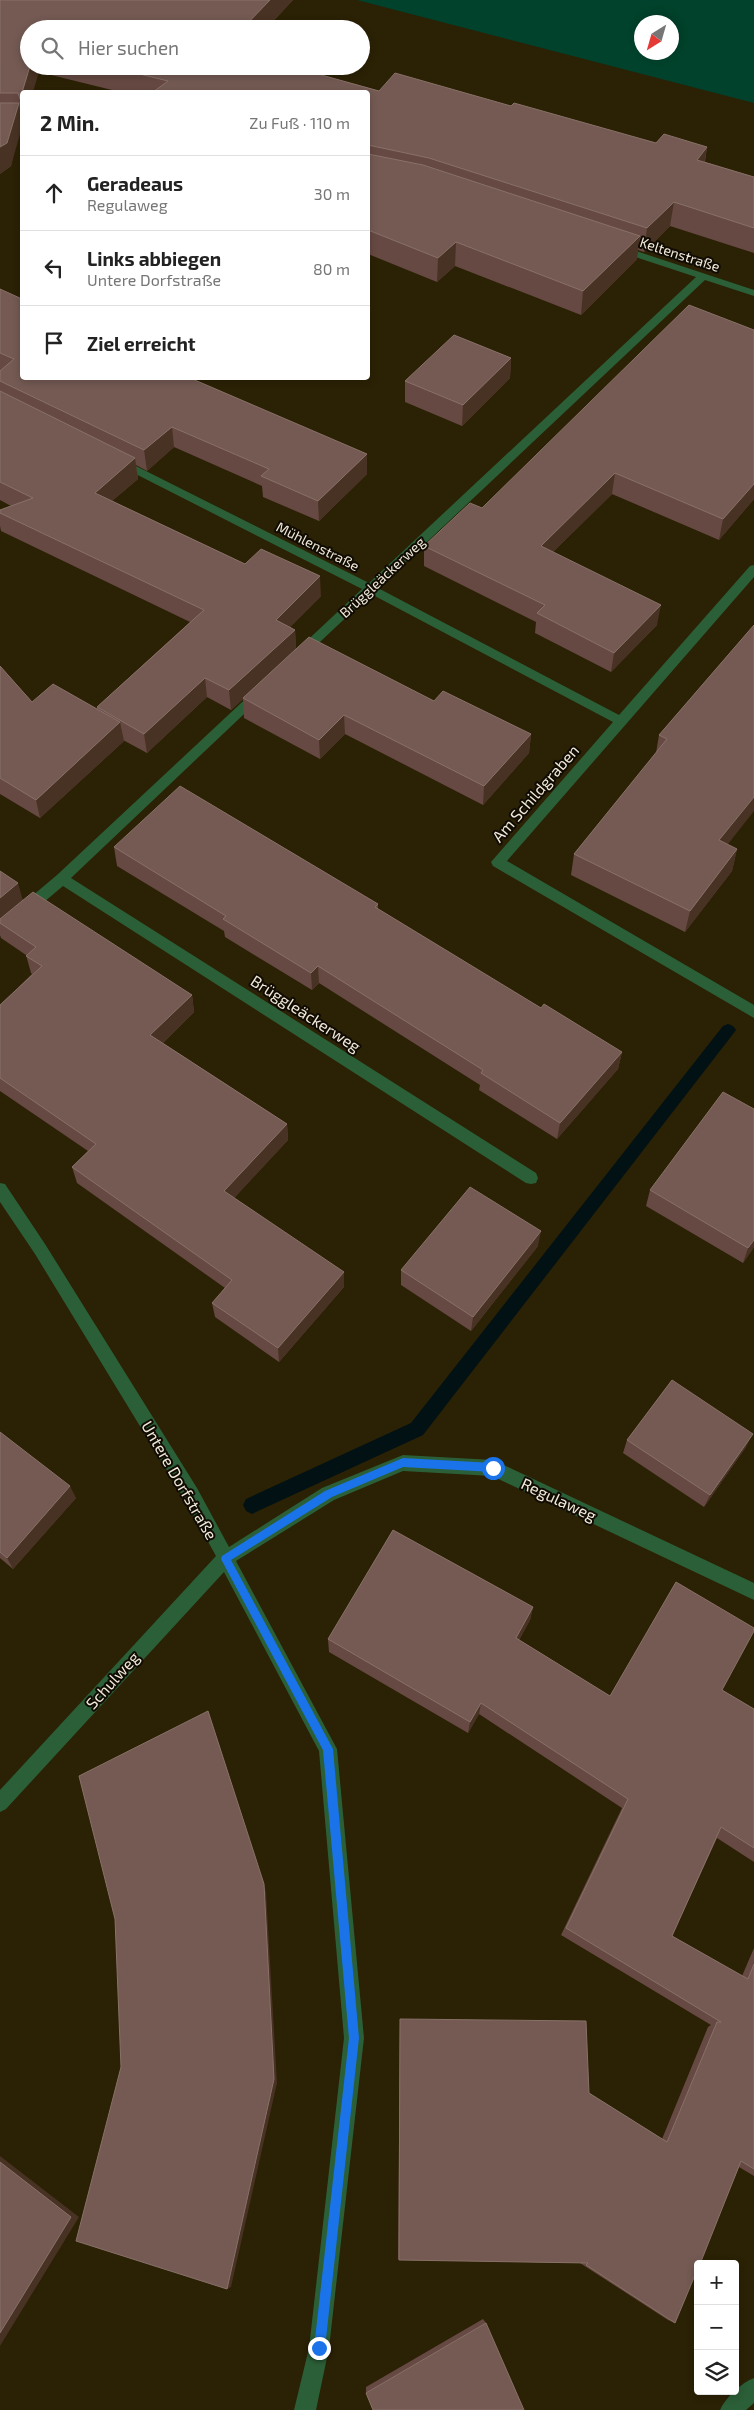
<!DOCTYPE html>
<html lang="de">
<meta charset="utf-8">
<style>
body{margin:0;font-family:"Exo 2",sans-serif;background:#f2f2f2;color:#222}
.controls{position:absolute;right:15px;bottom:15px;display:grid;overflow:hidden;border-radius:5px;box-shadow:0 2px 8px #0003}
.controls button{width:45px;height:45px;display:grid;place-items:center;padding:0;border:0;border-bottom:1px solid #e0e0e0;background:#fff;color:#222;font:25px sans-serif}
.compass{position:absolute;left:634px;top:15px;width:45px;height:45px;border-radius:50%;background:#fff;box-shadow:0 2px 8px #0003;rotate:217deg}
.stop{position:absolute;width:15px;height:15px;margin:-11px;border:4px solid #1a73e8;border-radius:50%;background:#fff}
.stop.end{background:#1a73e8;border-color:#fff;box-shadow:0 1px 5px #0008}
.list{margin:0;padding:0;list-style:none}
h2{display:flex;justify-content:space-between;align-items:center;height:65px;margin:0;padding:0 20px;font-size:21px}
h2 small{font-size:16px;font-weight:400;color:#767676}
.list li{display:grid;grid-template-columns:32px 1fr auto;gap:15px;align-items:center;box-sizing:border-box;height:75px;padding:0 20px;border-top:1px solid #e0e0e0}
.list b{display:block;font-size:19px;white-space:nowrap}
.list p{margin:0;font-size:16px;white-space:nowrap;color:#767676}
.list em{font-size:16px;font-style:normal;color:#767676}
.icon{flex:none;width:28px;height:28px;fill:none;stroke:currentColor;stroke-width:2;stroke-linecap:round;stroke-linejoin:round}
.map{position:relative;flex:none;width:754px;height:2410px;overflow:hidden}
.search{position:absolute;background:#fff;box-shadow:0 2px 8px #0003;left:20px;top:20px;width:350px;height:55px;display:flex;align-items:center;gap:12px;box-sizing:border-box;padding:0 18px;border-radius:28px;color:#767676;font-size:19px}
.panel{position:absolute;background:#fff;box-shadow:0 2px 8px #0003;left:20px;top:90px;width:350px;height:290px;border-radius:5px}
.map>svg:first-child{display:block}
</style>
<div class="map">
<svg width="754" height="2410" viewBox="0 0 754 2410">
<rect width="100%" height="100%" fill="#2b2105"/>
<path fill="#00422b" fill-rule="evenodd" d="M 357,0 L 754,0 L 754,103 ZM 642,22 L 672,22 L 672,52 L 642,52 Z"/>
<g fill="none" stroke-linecap="round" stroke-linejoin="round">
<path fill="#011114" fill-rule="evenodd" d="M 728,1024 L 733,1026 L 736,1030 L 733,1034 L 423,1435 L 258,1511 L 252,1514 L 246,1511 L 243,1505 L 246,1499 L 411,1423 L 723,1026 Z"/>
<path fill="#2b5f37" fill-rule="evenodd" d="M 618,245 L 754,290 L 754,296 L 705,280 L 378,588 L 619,715 L 750,566 L 754,565 L 754,577 L 507,861 L 754,1005 L 754,1018 L 493,866 L 491,862 L 613,722 L 371,594 L 305,656 L 297,656 L 295,653 L 297,650 L 362,589 L 114,463 L 120,459 L 124,460 L 369,583 L 696,277 L 614,250 L 613,248 Z
M 259,689 L 265,693 L 263,696 L 71,878 L 536,1173 L 538,1178 L 536,1183 L 531,1184 L 526,1183 L 63,886 L 5,935 L 0,936 L 0,923 L 57,875 L 255,690 Z
M 0,1183 L 5,1184 L 45,1244 L 197,1488 L 229,1547 L 322,1488 L 403,1455 L 493,1460 L 754,1583 L 754,1600 L 492,1476 L 403,1471 L 334,1500 L 236,1561 L 337,1749 L 364,2038 L 329,2348 L 316,2410 L 294,2410 L 309,2348 L 344,2038 L 319,1751 L 224,1572 L 6,1809 L 0,1812 L 0,1790 L 216,1556 L 185,1500 L 35,1254 L 0,1202 Z
M 754,2378 L 754,2403 L 746,2410 L 720,2410 C 726,2397 741,2383 754,2378 Z"/>
</g>
<path fill="#664942" d="M 0,0 L 293,0 L 266,29 L 29,29 L 29,66 L 289,66 L 379,91 L 511,106 L 656,143 L 707,147 L 705,162 L 754,177 L 754,253 L 670,226 L 644,252 L 638,250 L 637,259 L 581,315 L 455,266 L 437,282 L 368,254 L 368,92 L 120,92 L 39,72 L 22,92 L 22,119 L 22,117 L 21,117 L 11,166 L 0,174 Z
M 0,289 L 22,378 L 367,454 L 367,474 L 319,521 L 263,497 L 262,486 L 174,447 L 147,471 L 136,465 L 138,479 L 112,501 L 245,564 L 321,596 L 290,627 L 295,630 L 296,649 L 434,701 L 531,734 L 529,753 L 483,805 L 345,734 L 320,759 L 244,718 L 243,699 L 231,710 L 207,697 L 147,753 L 123,740 L 124,741 L 40,818 L 0,794 L 0,666 L 32,702 L 97,709 L 97,707 L 190,622 L 1,531 L 0,526 L 0,510 L 11,506 L 0,500 Z
M 754,330 L 754,499 L 719,540 L 612,494 L 553,552 L 657,625 L 611,672 L 535,633 L 536,622 L 424,566 L 424,546 Z
M 511,358 L 510,378 L 462,426 L 405,402 L 405,381 Z
M 754,625 L 727,844 L 737,849 L 732,871 L 685,932 L 571,875 L 574,854 L 656,753 L 659,735 Z
M 114,847 L 378,904 L 378,909 L 541,1008 L 622,1052 L 618,1069 L 557,1139 L 479,1090 L 480,1085 L 319,983 L 312,990 L 225,937 L 224,931 L 117,866 Z
M 0,871 L 23,900 L 192,995 L 194,1012 L 163,1043 L 287,1124 L 288,1140 L 234,1198 L 344,1287 L 279,1362 L 215,1317 L 212,1303 L 225,1288 L 77,1183 L 72,1167 L 88,1151 L 0,1091 L 0,1005 L 32,974 L 31,973 L 26,955 L 1,938 L 0,935 Z
M 650,1190 L 754,1247 L 743,1263 L 646,1206 Z
M 538,1246 L 471,1331 L 401,1285 L 401,1270 Z
M 0,1432 L 76,1498 L 13,1569 L 0,1558 Z
M 627,1440 L 746,1447 L 704,1507 L 623,1453 Z
M 533,1607 L 530,1620 L 519,1640 L 610,1696 L 722,1690 L 754,1709 L 754,1862 L 717,1838 L 672,1936 L 742,1976 L 754,1948 L 754,2176 L 739,2167 L 675,2323 L 668,2320 L 580,2263 L 399,2260 L 398,2259 L 400,2019 L 589,2093 L 662,2139 L 708,2027 L 711,2025 L 561,1935 L 622,1808 L 479,1714 L 468,1733 L 329,1652 L 328,1639 Z
M 483,2319 L 486,2323 L 366,2393 L 366,2387 Z"/>
<path fill="#483223" d="M 270,0 L 293,0 L 266,29 L 242,29 Z
M 30,66 L 38,66 L 39,72 L 33,92 L 22,92 L 22,115 L 20,99 Z
M 19,103 L 22,127 L 11,166 L 0,174 L 0,147 Z
M 707,147 L 703,171 L 697,160 Z
M 674,202 L 670,226 L 644,252 L 647,228 Z
M 640,236 L 637,259 L 581,315 L 583,291 Z
M 456,242 L 455,266 L 437,282 L 438,258 Z
M 511,358 L 510,378 L 462,426 L 463,405 Z
M 172,427 L 174,447 L 147,471 L 144,450 Z
M 367,454 L 367,474 L 319,521 L 318,501 Z
M 135,458 L 138,479 L 98,513 L 95,493 Z
M 615,473 L 612,494 L 539,566 L 541,546 Z
M 754,484 L 754,499 L 719,540 L 723,519 Z
M 320,576 L 321,596 L 277,640 L 276,620 Z
M 661,605 L 657,625 L 611,672 L 614,653 Z
M 295,630 L 296,649 L 231,710 L 229,690 Z
M 205,678 L 207,697 L 147,753 L 144,734 Z
M 344,715 L 345,734 L 320,759 L 319,740 Z
M 120,722 L 124,741 L 40,818 L 36,800 Z
M 531,734 L 529,753 L 483,805 L 484,786 Z
M 754,797 L 754,811 L 714,862 L 719,840 Z
M 737,849 L 732,871 L 685,932 L 690,911 Z
M 18,883 L 23,901 L 0,921 L 0,898 Z
M 318,966 L 319,983 L 312,990 L 311,973 Z
M 192,995 L 194,1012 L 154,1052 L 150,1035 Z
M 622,1052 L 618,1069 L 557,1139 L 560,1123 Z
M 287,1124 L 288,1140 L 226,1207 L 224,1191 Z
M 541,1231 L 538,1246 L 471,1331 L 473,1317 Z
M 754,1240 L 754,1247 L 743,1263 L 748,1248 Z
M 344,1272 L 344,1287 L 279,1362 L 278,1348 Z
M 753,1434 L 746,1447 L 704,1507 L 710,1495 Z
M 70,1486 L 76,1498 L 13,1569 L 7,1558 Z
M 533,1607 L 530,1620 L 513,1650 L 516,1638 Z
M 481,1703 L 479,1714 L 468,1733 L 470,1722 Z
M 208,1711 L 266,1892 L 277,2083 L 231,2287 L 227,2289 Z
M 0,2156 L 79,2217 L 0,2346 Z"/>
<path fill="#745a53" stroke="#887168" d="M 0,0 L 270,0 L 242,29 L 29,29 L 29,66 L 30,66 L 20,99 L 18,93 L 0,93 Z
M 107,66 L 289,66 L 379,91 L 395,73 L 511,106 L 514,103 L 656,143 L 664,134 L 707,147 L 697,160 L 754,177 L 754,228 L 674,202 L 647,228 L 429,158 L 368,145 L 368,92 L 153,92 L 168,81 Z
M 0,103 L 19,103 L 7,143 L 0,147 Z
M 368,154 L 423,165 L 640,236 L 583,291 L 456,242 L 438,258 L 368,230 Z
M 0,289 L 22,299 L 22,378 L 190,378 L 367,454 L 318,501 L 261,476 L 269,469 L 172,427 L 144,450 L 0,381 L 0,371 L 14,359 L 0,353 Z
M 689,305 L 754,330 L 754,484 L 723,519 L 615,473 L 541,546 L 661,605 L 614,653 L 537,613 L 545,605 L 424,546 L 470,503 L 482,508 Z
M 454,335 L 511,358 L 463,405 L 405,381 Z
M 0,391 L 135,458 L 95,493 L 245,564 L 261,549 L 320,576 L 276,620 L 295,630 L 229,690 L 205,678 L 144,734 L 97,707 L 204,610 L 0,513 L 0,510 L 33,498 L 0,482 Z
M 754,625 L 754,797 L 719,840 L 737,849 L 690,911 L 574,854 L 667,739 L 659,735 Z
M 309,637 L 434,701 L 443,691 L 531,734 L 484,786 L 344,715 L 319,740 L 243,698 Z
M 0,666 L 32,702 L 53,684 L 120,722 L 36,800 L 0,778 Z
M 180,786 L 378,904 L 375,907 L 541,1008 L 544,1004 L 622,1052 L 560,1123 L 481,1073 L 483,1070 L 318,966 L 311,973 L 223,919 L 226,916 L 114,847 Z
M 0,871 L 18,883 L 0,898 Z
M 33,892 L 192,995 L 150,1035 L 287,1124 L 224,1191 L 344,1272 L 278,1348 L 212,1303 L 232,1280 L 72,1167 L 96,1144 L 0,1078 L 0,1005 L 42,966 L 26,956 L 36,947 L 0,923 L 0,919 Z
M 723,1092 L 754,1109 L 754,1240 L 748,1248 L 650,1190 Z
M 470,1187 L 541,1231 L 473,1317 L 401,1270 Z
M 672,1380 L 753,1434 L 710,1495 L 627,1440 Z
M 0,1432 L 70,1486 L 7,1558 L 0,1552 Z
M 393,1530 L 533,1607 L 516,1638 L 610,1696 L 676,1582 L 754,1628 L 754,1631 L 722,1690 L 754,1709 L 754,1848 L 721,1827 L 672,1936 L 748,1979 L 754,1964 L 754,2169 L 741,2161 L 700,2264 L 698,2264 L 698,2268 L 675,2323 L 586,2265 L 588,2263 L 399,2260 L 400,2019 L 586,2021 L 589,2093 L 667,2142 L 717,2022 L 721,2022 L 566,1928 L 628,1799 L 481,1703 L 470,1722 L 328,1639 Z
M 208,1711 L 264,1884 L 274,2079 L 227,2289 L 76,2241 L 121,2067 L 115,1919 L 79,1776 Z
M 0,2162 L 71,2217 L 0,2333 Z
M 486,2323 L 524,2410 L 373,2410 L 366,2393 Z"/>
<path fill="#1a73e8" d="M 403,1458 L 493,1463 L 497,1468 L 493,1472 L 403,1467 L 332,1497 L 231,1560 L 333,1749 L 359,2038 L 325,2348 L 319,2353 L 314,2348 L 349,2038 L 323,1750 L 221,1559 L 222,1556 L 325,1491 Z"/>
<g text-anchor="middle" dominant-baseline="central" stroke-width="4" stroke-linejoin="round" paint-order="stroke">
<g font-size="14" fill="#f1eada" stroke="#100b03">
<text transform="translate(680 254) rotate(18)">Keltenstraße</text>
<text transform="translate(318 546) rotate(27)">Mühlenstraße</text>
<text transform="translate(382 577) rotate(-43)">Brüggleäckerweg</text>
</g>
<g font-size="16" fill="#f1eada" stroke="#100b03">
<text transform="translate(535 793) rotate(-49)">Am Schildgraben</text>
<text transform="translate(306 1013) rotate(33)">Brüggleäckerweg</text>
<text transform="translate(180 1480) rotate(60)">Untere Dorfstraße</text>
<text transform="translate(559 1499) rotate(25)">Regulaweg</text>
<text transform="translate(112 1680) rotate(-48)">Schulweg</text>
</g>
</g>
</svg>
<div class="controls">
<button>+</button>
<button>−</button>
<button><svg class="icon" aria-label="layers" viewBox="0 0 24 24"><path d="M12 4l9 5-9 5-9-5zM3 14l9 5 9-5"/></svg></button>
</div>
<svg class="compass" viewBox="-18 -18 36 36"><path d="M0-13l5 13h-10z" fill="#e53935"/><path d="M0 13l5-13h-10z" fill="#767676"/></svg>
<div class="stop" style="left:493px;top:1468px"></div>
<div class="stop end" style="left:319px;top:2348px"></div>
<div class="search"><svg class="icon" aria-label="search" viewBox="0 0 24 24"><circle cx="10" cy="10" r="6"/><path d="M15 15l6 6"/></svg>Hier suchen</div>
<section class="panel">
<h2>2 Min.<small>Zu Fuß · 110 m</small></h2>
<ul class="list">
<li><svg class="icon" aria-label="ahead" viewBox="0 0 24 24"><path d="M12 20V5M6 11l6-6 6 6"/></svg><div><b>Geradeaus</b><p>Regulaweg</p></div><em>30 m</em></li>
<li><svg class="icon" aria-label="left" viewBox="0 0 24 24"><path d="M17 20v-9H6M10 6l-5 5 5 5"/></svg><div><b>Links abbiegen</b><p>Untere Dorfstraße</p></div><em>80 m</em></li>
<li><svg class="icon" aria-label="arrive" viewBox="0 0 24 24"><path d="M6 21V4h12l-3 4 3 4H6"/></svg><div><b>Ziel erreicht</b></div></li>
</ul>
</section>
</div>
